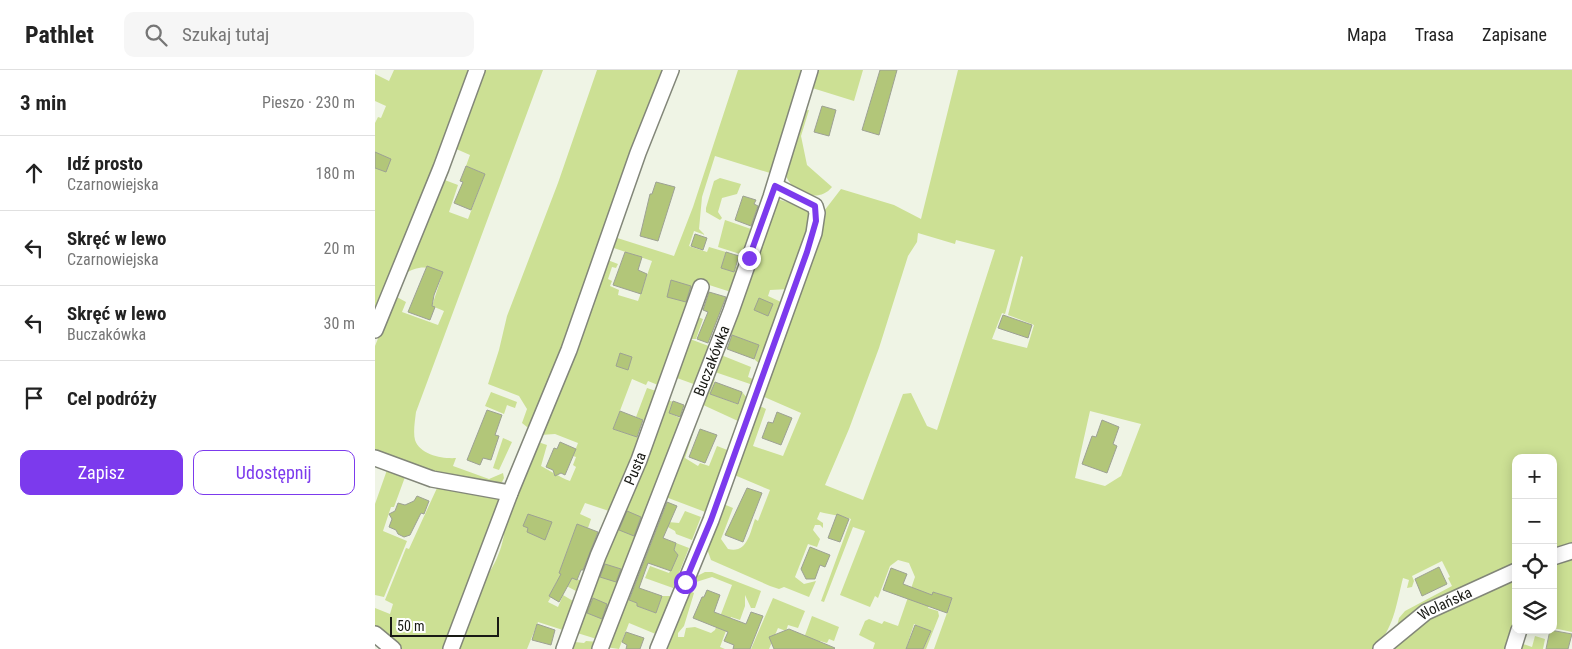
<!DOCTYPE html>
<html lang="pl">
<meta charset="utf-8">
<style>
body{margin:0;font-family:"Roboto Condensed",sans-serif;background:#f6f6f6;color:#222}
.controls{position:absolute;right:15px;bottom:15px;display:grid;overflow:hidden;border-radius:10px;box-shadow:0 2px 12px #0003}
.controls button{width:45px;height:45px;display:grid;place-items:center;padding:0;border:0;border-bottom:1px solid #e0e0e0;background:#fff;color:#222;font:25px sans-serif}
.scale{position:absolute;left:15px;bottom:12px;width:109px;box-sizing:border-box;padding-left:5px;border:2px solid #191a15;border-top:0;font-size:14px;line-height:18px;white-space:nowrap;color:#191a15;-webkit-text-stroke:4px #fff;paint-order:stroke}
.stop{position:absolute;width:15px;height:15px;margin:-11px;border:4px solid #7c3aed;border-radius:50%;background:#fff}
.stop.end{background:#7c3aed;border-color:#fff;box-shadow:0 1px 5px #0008}
.list{margin:0;padding:0;list-style:none}
h2{display:flex;justify-content:space-between;align-items:center;height:65px;margin:0;padding:0 20px;font-size:21px}
h2 small{font-size:16px;font-weight:400;color:#767676}
.list li{display:grid;grid-template-columns:32px 1fr auto;gap:15px;align-items:center;box-sizing:border-box;height:75px;padding:0 20px;border-top:1px solid #e0e0e0}
.list b{display:block;font-size:19px;white-space:nowrap}
.list p{margin:0;font-size:16px;white-space:nowrap;color:#767676}
.list em{font-size:16px;font-style:normal;color:#767676}
.actions{display:flex;gap:10px;padding:15px 20px}
.actions a{flex:1;padding:11px 0;border:1px solid #7c3aed;border-radius:10px;text-align:center;font-size:18px;color:#7c3aed}
.actions .main{background:#7c3aed;color:#fff}
.icon{flex:none;width:28px;height:28px;fill:none;stroke:currentColor;stroke-width:2;stroke-linecap:round;stroke-linejoin:round}
.map{position:relative;flex:none;width:1197px;height:579px;overflow:hidden}
header{display:flex;align-items:center;gap:30px;box-sizing:border-box;height:70px;padding:0 25px;background:#fff;border-bottom:1px solid #e0e0e0}
header strong{font-size:24px}
nav{display:flex;gap:28px;margin-inline-start:auto;font-size:18px}
.search{width:350px;height:45px;background:#f6f6f6;display:flex;align-items:center;gap:12px;box-sizing:border-box;padding:0 18px;border-radius:10px;color:#767676;font-size:19px}
main{display:flex}
aside{flex:1;background:#fff}
.map>svg:first-child{display:block}
</style>
<header>
<strong>Pathlet</strong>
<div class="search"><svg class="icon" aria-label="search" viewBox="0 0 24 24"><circle cx="10" cy="10" r="6"/><path d="M15 15l6 6"/></svg>Szukaj tutaj</div>
<nav><a>Mapa</a><a>Trasa</a><a>Zapisane</a></nav>
</header>
<main>
<aside>
<h2>3 min<small>Pieszo · 230 m</small></h2>
<ul class="list">
<li><svg class="icon" aria-label="ahead" viewBox="0 0 24 24"><path d="M12 20V5M6 11l6-6 6 6"/></svg><div><b>Idź prosto</b><p>Czarnowiejska</p></div><em>180 m</em></li>
<li><svg class="icon" aria-label="left" viewBox="0 0 24 24"><path d="M17 20v-9H6M10 6l-5 5 5 5"/></svg><div><b>Skręć w lewo</b><p>Czarnowiejska</p></div><em>20 m</em></li>
<li><svg class="icon" aria-label="left" viewBox="0 0 24 24"><path d="M17 20v-9H6M10 6l-5 5 5 5"/></svg><div><b>Skręć w lewo</b><p>Buczakówka</p></div><em>30 m</em></li>
<li><svg class="icon" aria-label="arrive" viewBox="0 0 24 24"><path d="M6 21V4h12l-3 4 3 4H6"/></svg><div><b>Cel podróży</b></div></li>
</ul>
<div class="actions"><a class="main">Zapisz</a><a>Udostępnij</a></div>
</aside>
<div class="map">
<svg width="1197" height="579" viewBox="0 0 1197 579">
<rect width="100%" height="100%" fill="#eff4e5"/>
<path fill="#cce094" fill-rule="evenodd" d="M 19,0 L 99,0 L 0,254 L 0,53 L 3,47 L 6,48 L 11,36 L 0,31 L 0,4 L 14,11 Z
M 109,0 L 168,0 L 41,342 C 40,350 38,362 40,370 C 45,385 68,389 81,388 L 78,396 L 114,409 L 128,403 L 129,408 L 127,412 L 122,414 L 60,404 L 0,382 L 0,276 L 20,226 L 31,232 L 27,242 L 63,255 L 69,241 L 57,236 L 68,202 C 52,196 43,195 28,205 L 67,109 L 83,115 L 74,142 L 93,149 L 110,104 L 91,96 L 95,85 L 79,78 Z
M 222,0 L 292,0 L 211,219 L 158,355 L 152,357 L 147,353 L 152,339 L 144,326 L 113,314 L 124,280 L 132,246 L 183,113 Z
M 363,0 L 432,0 L 398,104 L 340,86 L 327,127 L 324,159 L 330,165 L 319,161 L 314,176 L 332,182 L 334,177 L 351,182 L 346,198 L 359,202 L 361,196 L 367,201 L 359,223 L 331,214 L 308,262 L 301,264 L 298,270 L 300,282 L 274,352 L 261,347 L 272,318 L 281,321 L 283,315 L 273,311 L 271,315 L 257,309 L 238,359 L 265,368 L 237,442 L 210,433 L 205,444 L 216,449 L 213,458 L 202,454 L 184,503 L 210,512 L 205,521 L 201,521 L 182,511 L 174,526 L 176,527 L 173,532 L 183,537 L 188,525 L 198,531 L 199,537 L 191,561 L 163,552 L 152,579 L 79,579 L 106,511 C 119,502 132,468 129,453 L 163,372 L 172,375 L 166,396 C 176,401 184,407 195,411 L 201,397 L 198,395 L 201,387 L 198,386 L 203,373 L 180,364 L 165,365 L 230,189 L 243,194 L 241,198 L 237,197 L 233,209 L 237,211 L 235,216 L 244,220 L 243,225 L 263,231 L 277,191 L 233,176 L 236,166 L 299,186 L 318,137 Z
M 439,0 L 488,0 L 479,31 L 434,17 Z
M 583,0 L 1197,0 L 1197,476 L 1178,484 L 1178,388 L 1141,388 L 1141,498 L 1021,560 L 1024,548 L 1030,541 L 1077,516 L 1073,508 L 1075,507 L 1067,491 L 1037,506 L 1039,511 L 1037,517 L 1032,518 L 1034,510 L 1028,508 C 1021,535 1019,560 998,579 L 559,579 L 577,529 L 559,522 L 553,538 L 563,541 L 564,546 L 551,579 L 548,579 L 556,562 L 539,554 L 531,579 L 498,579 L 500,573 L 484,565 L 490,551 L 494,549 L 507,554 L 509,551 L 523,556 L 540,507 L 534,493 L 523,490 L 515,496 L 503,528 L 500,526 L 495,537 L 465,525 L 490,461 L 478,457 L 449,532 L 446,531 L 476,449 C 465,445 456,445 445,442 L 442,449 L 448,453 L 448,458 L 445,455 L 440,455 L 438,460 L 445,469 L 442,477 L 433,474 L 420,507 L 429,514 L 441,511 L 434,527 L 409,517 L 404,519 L 395,516 L 336,490 L 331,476 L 346,433 L 358,438 L 346,469 L 353,479 C 372,484 375,463 380,449 L 383,451 L 395,420 L 357,404 L 380,338 L 387,337 L 391,339 L 378,376 L 408,386 L 426,343 L 385,325 L 446,145 L 466,119 L 519,135 L 546,149 ZM 543,163 L 580,174 L 581,170 L 620,180 L 562,360 L 552,356 L 536,323 L 528,324 L 488,430 L 450,415 L 474,359 L 504,278 L 533,186 L 542,172 ZM 646,186 L 648,187 L 633,245 L 659,255 L 652,278 L 617,269 L 627,243 L 630,244 ZM 715,341 L 766,354 L 746,406 L 730,416 L 700,408 Z
M 434,40 L 426,66 L 432,95 L 457,117 C 443,135 415,122 410,103 L 426,41 Z
M 345,108 L 366,114 L 362,124 L 347,128 L 343,142 L 347,148 L 345,150 L 331,142 L 331,138 L 339,111 Z
M 402,129 L 426,136 L 437,145 L 415,219 L 395,220 L 393,226 L 406,232 L 408,235 L 387,296 L 379,289 L 384,275 L 351,263 Z
M 350,150 L 376,159 L 368,185 L 343,177 Z
M 320,246 L 328,249 L 321,269 L 315,269 L 339,278 L 324,316 L 302,308 L 293,330 L 298,332 L 294,343 L 305,348 L 310,335 L 315,338 L 225,570 L 199,562 Z
M 346,285 L 376,297 L 373,307 L 380,310 L 378,315 L 337,301 Z
M 335,307 L 340,309 L 335,324 L 362,334 L 367,322 L 373,329 L 367,349 L 363,351 L 326,334 Z
M 116,322 L 142,332 L 140,338 L 132,335 L 129,344 L 110,336 Z
M 316,362 L 318,363 L 310,388 L 323,396 L 325,393 L 334,396 L 342,376 L 355,381 L 333,443 L 288,426 Z
M 128,368 L 137,372 L 124,400 L 118,398 Z
M 12,400 L 30,407 L 19,437 L 16,437 L 8,461 L 32,471 L 9,527 L 0,525 L 0,434 Z
M 67,417 L 122,427 L 125,432 L 73,579 L 22,579 L 0,561 L 0,538 L 15,544 L 18,534 L 10,530 L 31,478 L 34,479 L 62,418 Z
M 310,441 L 326,447 L 317,470 L 301,464 L 300,461 L 291,456 L 293,452 L 304,453 Z
M 301,473 L 314,478 L 298,518 L 270,508 L 275,496 L 294,503 L 303,485 L 299,480 Z
M 1197,489 L 1197,562 L 1178,558 L 1178,493 Z
M 330,502 L 337,502 L 386,521 L 380,538 L 376,538 L 370,525 L 370,536 L 365,550 L 356,547 L 345,577 L 350,579 L 286,579 L 295,558 L 301,557 L 315,521 L 319,523 L 309,556 L 303,563 L 303,567 L 309,567 L 311,558 L 320,557 L 336,563 L 340,560 L 357,515 L 337,507 L 318,513 L 318,508 Z
M 1141,505 L 1141,556 L 1133,579 L 1014,579 L 1043,553 Z
M 268,519 L 262,536 L 281,543 L 287,526 L 295,526 L 297,532 L 283,565 L 254,553 L 244,579 L 230,577 L 248,528 L 259,532 Z
M 398,528 L 430,541 L 423,558 L 413,555 L 411,561 L 403,558 L 394,579 L 376,579 Z
M 437,546 L 464,557 L 459,571 L 454,569 L 452,573 L 445,571 L 442,579 L 425,579 Z
M 1160,566 L 1170,569 L 1168,579 L 1146,579 L 1148,574 L 1157,577 Z
M 211,571 L 224,572 L 222,579 L 194,579 L 200,572 L 209,573 Z"/>
<path fill="#b2c679" stroke="#9da193" d="M 505,0 L 522,0 L 504,65 L 487,60 Z
M 447,36 L 461,40 L 454,66 L 439,62 Z
M 0,82 L 16,89 L 11,102 L 0,98 Z
M 91,96 L 110,104 L 96,140 L 79,133 L 88,112 L 85,111 Z
M 281,112 L 300,117 L 283,171 L 265,166 L 275,124 L 277,124 Z
M 368,126 L 381,130 L 379,134 L 383,136 L 376,156 L 360,150 Z
M 320,164 L 332,168 L 328,180 L 316,176 Z
M 250,182 L 267,187 L 263,200 L 272,204 L 266,224 L 238,215 Z
M 351,182 L 364,186 L 359,202 L 346,198 Z
M 52,196 L 68,202 L 59,225 L 57,236 L 60,237 L 55,250 L 33,242 Z
M 296,210 L 316,216 L 311,232 L 292,227 Z
M 334,222 L 351,227 L 333,273 L 322,269 L 333,242 L 328,240 Z
M 384,228 L 398,234 L 393,246 L 379,240 Z
M 628,245 L 657,255 L 653,268 L 623,258 Z
M 357,265 L 384,275 L 379,289 L 352,279 Z
M 245,283 L 257,287 L 253,300 L 241,296 Z
M 340,312 L 367,322 L 363,334 L 335,324 Z
M 298,331 L 309,335 L 305,347 L 294,343 Z
M 112,340 L 127,345 L 120,365 L 124,366 L 116,390 L 108,388 L 105,395 L 92,390 Z
M 245,341 L 268,350 L 262,367 L 238,359 Z
M 402,342 L 417,348 L 406,375 L 387,368 L 393,352 L 398,353 Z
M 727,350 L 744,357 L 738,374 L 742,376 L 732,403 L 707,394 L 717,366 L 721,367 Z
M 325,359 L 342,365 L 330,393 L 314,387 Z
M 185,372 L 201,379 L 190,405 L 186,403 L 180,406 L 178,400 L 171,397 L 179,378 L 182,379 Z
M 372,418 L 387,423 L 368,472 L 350,465 Z
M 42,426 L 54,431 L 49,444 L 46,443 L 35,465 L 29,467 L 23,464 L 21,460 L 14,457 L 17,449 L 14,444 L 20,441 L 23,433 L 30,435 L 39,431 Z
M 292,432 L 302,436 L 288,468 L 301,473 L 299,480 L 303,485 L 296,501 L 273,493 L 264,518 L 287,526 L 281,543 L 262,536 L 262,533 L 254,530 Z
M 252,441 L 266,447 L 259,466 L 244,460 Z
M 153,444 L 177,452 L 170,470 L 152,462 L 153,458 L 148,456 Z
M 462,444 L 474,449 L 465,472 L 453,468 Z
M 202,454 L 223,462 L 208,500 L 206,500 L 202,510 L 197,508 L 184,532 L 174,526 L 186,504 L 184,503 Z
M 435,477 L 455,485 L 450,497 L 445,495 L 440,509 L 431,509 L 426,499 Z
M 230,494 L 246,499 L 241,512 L 225,507 Z
M 1064,497 L 1072,514 L 1047,526 L 1040,509 Z
M 516,498 L 532,504 L 528,514 L 557,525 L 558,522 L 577,528 L 572,543 L 508,520 Z
M 332,520 L 345,525 L 339,542 L 371,554 L 376,542 L 388,546 L 375,579 L 358,579 L 359,575 L 349,571 L 353,562 L 318,548 L 327,527 L 329,527 Z
M 218,528 L 232,534 L 227,549 L 212,543 Z
M 162,554 L 180,560 L 176,575 L 157,570 Z
M 540,555 L 556,561 L 548,579 L 531,579 Z
M 414,559 L 460,578 L 459,579 L 399,579 L 394,567 Z
M 1175,560 L 1197,564 L 1193,579 L 1171,579 Z
M 251,562 L 269,568 L 265,579 L 251,579 L 252,575 L 247,572 Z"/>
<g fill="none" stroke-linecap="round" stroke-linejoin="round">
<defs>
<g id="minor">
<path d="M 0,260 L 66,98 L 102,0"/>
<path d="M 0,388 L 57,409 L 135,423"/>
<path d="M 1178,487 L 1197,481"/>
<path d="M 0,564 L 18,579"/>
<path d="M 76,579 L 135,423 L 194,280 L 263,83 L 296,0"/>
<path id="s1" d="M 189,579 L 223,486 L 264,390 L 326,217"/>
<path id="s2" d="M 225,579 L 356,241 L 396,127 L 435,0"/>
<path d="M 283,579 L 336,450 L 439,163 L 442,143 L 440,136 L 400,116"/>
<path id="s3" d="M 1006,579 L 1051,542 L 1141,501"/>
<path d="M 1138,579 L 1144,560"/>
</g>
</defs>
<use href="#minor" stroke="#828679" stroke-width="18"/>
<use href="#minor" stroke="#fff" stroke-width="15"/>
</g>
<g fill="none" stroke-linecap="round" stroke-linejoin="round">
<path stroke="#7c3aed" stroke-width="6" d="M 310,512 L 336,450 L 432,182 L 441,151 L 440,136 L 400,116 L 374,188"/>
</g>
<g text-anchor="middle" dominant-baseline="central" stroke-width="4" stroke-linejoin="round" paint-order="stroke">
<g font-size="15" fill="#191a15" stroke="#fff">
<text stroke="none"><textPath href="#s2" startOffset="309">Buczakówka</textPath></text>
<text stroke="none"><textPath href="#s1" startOffset="194">Pusta</textPath></text>
<text stroke="none"><textPath href="#s3" startOffset="79">Wolańska</textPath></text>
</g>
</g>
</svg>
<div class="controls">
<button>+</button>
<button>−</button>
<button><svg class="icon" aria-label="locate" viewBox="0 0 24 24"><circle cx="12" cy="12" r="6"/><path d="M12 2v4M12 18v4M2 12h4M18 12h4"/></svg></button>
<button><svg class="icon" aria-label="layers" viewBox="0 0 24 24"><path d="M12 4l9 5-9 5-9-5zM3 14l9 5 9-5"/></svg></button>
</div>
<div class="scale">50 m</div>
<div class="stop" style="left:310px;top:512px"></div>
<div class="stop end" style="left:374px;top:188px"></div>
</div>
</main>
